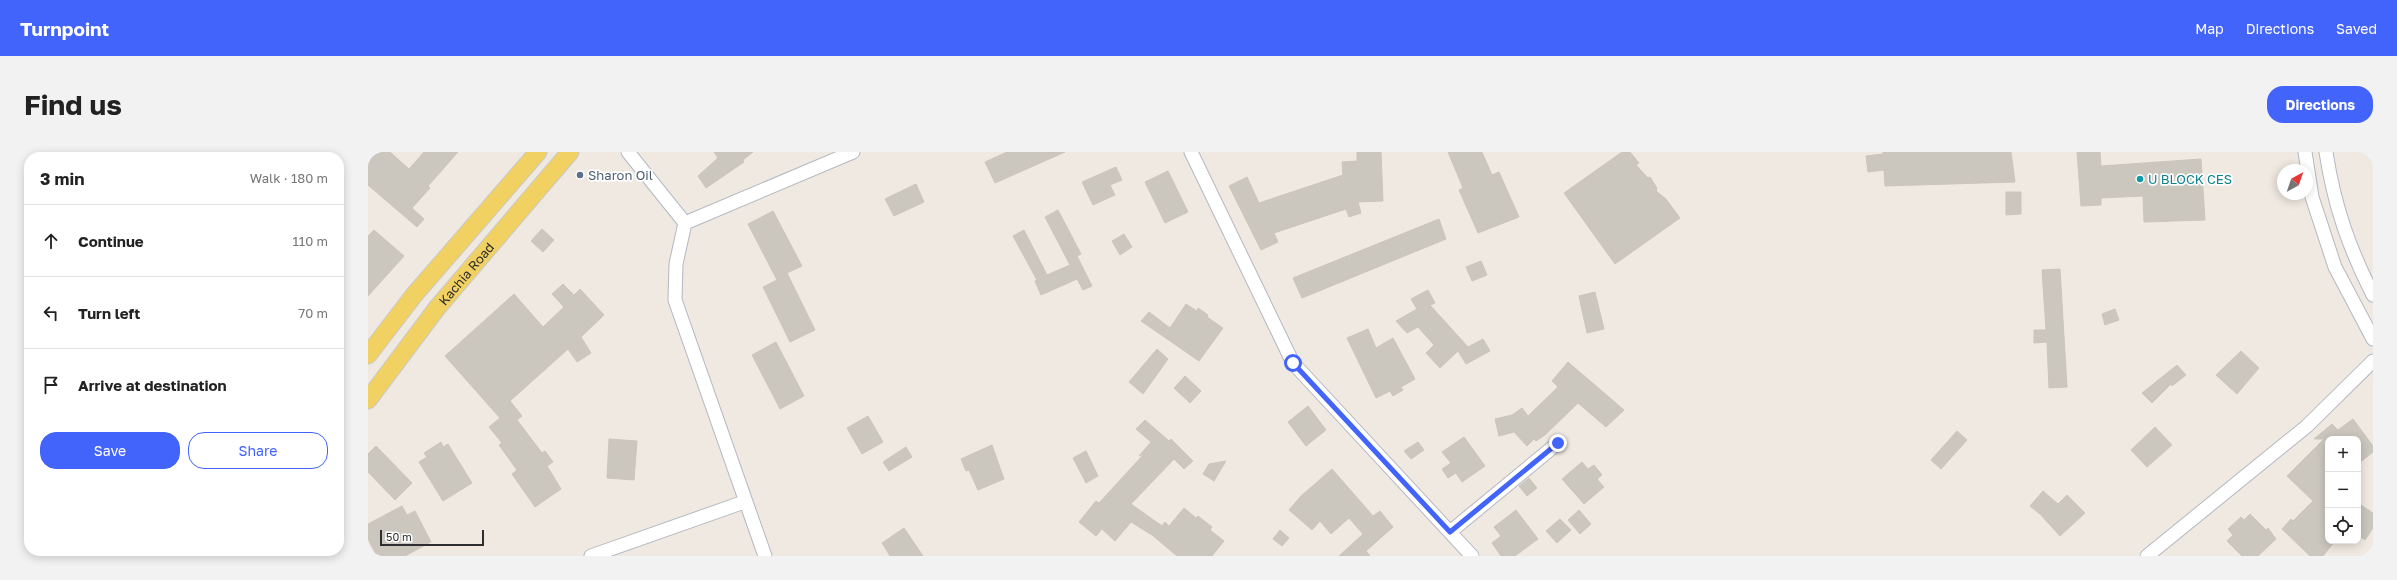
<!DOCTYPE html>
<meta charset="utf-8">
<style>
body{margin:0;font-family:"Golos Text",sans-serif;background:#f2f2f2;color:#222}
.controls{position:absolute;right:12px;bottom:12px;display:grid;overflow:hidden;border-radius:8px;box-shadow:0 2px 10px #0003}
.controls button{width:36px;height:36px;display:grid;place-items:center;padding:0;border:0;border-bottom:1px solid #e0e0e0;background:#fff;color:#222;font:20px sans-serif}
.compass{position:absolute;left:1909px;top:12px;width:36px;height:36px;border-radius:50%;background:#fff;box-shadow:0 2px 10px #0003;rotate:40deg}
.scale{position:absolute;left:12px;bottom:10px;width:104px;box-sizing:border-box;padding-left:4px;border:2px solid #2e2e2e;border-top:0;font-size:11px;line-height:14px;white-space:nowrap;color:#2e2e2e;-webkit-text-stroke:3px #fff;paint-order:stroke}
.stop{position:absolute;width:12px;height:12px;margin:-9px;border:3px solid #4264fb;border-radius:50%;background:#fff}
.stop.end{background:#4264fb;border-color:#fff;box-shadow:0 1px 4px #0008}
.list{margin:0;padding:0;list-style:none}
h2{display:flex;justify-content:space-between;align-items:center;height:52px;margin:0;padding:0 16px;font-size:17px}
h2 small{font-size:13px;font-weight:400;color:#767676}
.list li{display:grid;grid-template-columns:26px 1fr auto;gap:12px;align-items:center;box-sizing:border-box;height:72px;padding:0 16px;border-top:1px solid #e0e0e0}
.list b{display:block;font-size:15px;white-space:nowrap}
.list em{font-size:13px;font-style:normal;color:#767676}
.actions{display:flex;gap:8px;padding:12px 16px}
.actions a{flex:1;padding:9px 0;border:1px solid #4264fb;border-radius:16px;text-align:center;font-size:14px;color:#4264fb}
.actions .main{background:#4264fb;color:#fff}
.icon{flex:none;width:22px;height:22px;fill:none;stroke:currentColor;stroke-width:2;stroke-linecap:round;stroke-linejoin:round}
.map{position:relative;flex:none;width:2005px;height:404px;overflow:hidden;border-radius:16px}
header{display:flex;align-items:center;gap:24px;box-sizing:border-box;height:56px;padding:0 20px;background:#4264fb;color:#fff}
header strong{font-size:19px}
nav{display:flex;gap:22px;margin-inline-start:auto;font-size:14px}
.intro{display:flex;align-items:center;justify-content:space-between;box-sizing:border-box;height:96px;padding:0 24px}
h1{margin:0;font-size:28px}
.button{padding:10px 18px;border-radius:16px;background:#4264fb;color:#fff;font-size:14px;font-weight:700}
main{display:flex;gap:24px;padding:0 24px}
aside{flex:1;background:#fff;border-radius:16px;box-shadow:0 2px 10px #0003}
.map>svg:first-child{display:block}
</style>
<header>
<strong>Turnpoint</strong>
<nav><a>Map</a><a>Directions</a><a>Saved</a></nav>
</header>
<div class="intro"><h1>Find us</h1><a class="button">Directions</a></div>
<main>
<aside>
<h2>3 min<small>Walk · 180 m</small></h2>
<ul class="list">
<li><svg class="icon" aria-label="ahead" viewBox="0 0 24 24"><path d="M12 20V5M6 11l6-6 6 6"/></svg><div><b>Continue</b></div><em>110 m</em></li>
<li><svg class="icon" aria-label="left" viewBox="0 0 24 24"><path d="M17 20v-9H6M10 6l-5 5 5 5"/></svg><div><b>Turn left</b></div><em>70 m</em></li>
<li><svg class="icon" aria-label="arrive" viewBox="0 0 24 24"><path d="M6 21V4h12l-3 4 3 4H6"/></svg><div><b>Arrive at destination</b></div></li>
</ul>
<div class="actions"><a class="main">Save</a><a>Share</a></div>
</aside>
<div class="map">
<svg width="2005" height="404" viewBox="0 0 2005 404">
<rect width="100%" height="100%" fill="#efe9e1"/>
<path fill="#cbc7bf" stroke="#cbc5ba" d="M 0,0 L 22,0 L 41,17 L 56,0 L 90,0 L 60,34 L 62,36 L 44,56 L 56,67 L 49,75 L 0,33 Z
M 346,0 L 385,0 L 375,8 L 376,10 L 338,36 L 330,24 L 350,6 Z
M 639,0 L 697,0 L 627,31 L 617,10 Z
M 989,0 L 1013,0 L 1015,49 L 990,50 L 993,61 L 981,65 L 978,57 L 906,81 L 910,90 L 893,98 L 861,34 L 879,25 L 891,51 L 975,23 L 974,10 L 989,9 Z
M 1080,0 L 1114,0 L 1124,23 L 1131,20 L 1151,65 L 1110,81 L 1091,38 L 1095,36 Z
M 1254,0 L 1262,0 L 1271,11 L 1268,13 L 1280,26 L 1282,25 L 1289,36 L 1288,39 L 1298,47 L 1312,66 L 1247,112 L 1196,41 Z
M 1515,0 L 1643,0 L 1647,30 L 1517,34 L 1516,18 L 1500,20 L 1498,4 L 1515,2 Z
M 1709,0 L 1732,0 L 1733,14 L 1833,7 L 1837,68 L 1776,70 L 1775,44 L 1733,46 L 1733,53 L 1713,54 Z
M 748,15 L 754,28 L 742,33 L 747,43 L 725,53 L 714,30 Z
M 800,19 L 820,60 L 797,71 L 777,30 Z
M 548,32 L 556,50 L 526,64 L 517,47 Z
M 1638,40 L 1653,40 L 1653,62 L 1638,63 Z
M 690,58 L 713,102 L 709,104 L 724,134 L 715,138 L 709,127 L 673,143 L 667,129 L 669,128 L 645,84 L 656,78 L 679,123 L 702,113 L 677,65 Z
M 405,59 L 434,114 L 419,121 L 447,178 L 422,190 L 395,135 L 409,128 L 380,72 Z
M 1071,67 L 1078,87 L 934,146 L 925,126 Z
M 174,77 L 186,88 L 175,100 L 163,89 Z
M 6,78 L 36,104 L 0,144 L 0,84 Z
M 756,82 L 764,95 L 752,103 L 744,89 Z
M 1113,109 L 1119,123 L 1104,129 L 1098,115 Z
M 1692,117 L 1699,235 L 1681,236 L 1679,190 L 1666,191 L 1666,178 L 1678,178 L 1674,118 Z
M 195,132 L 206,143 L 212,137 L 236,163 L 213,185 L 223,201 L 209,210 L 200,197 L 142,249 L 154,264 L 149,268 L 174,301 L 177,299 L 185,310 L 179,314 L 193,337 L 167,355 L 144,322 L 149,318 L 131,293 L 134,291 L 121,275 L 132,266 L 77,204 L 146,142 L 175,175 L 196,155 L 184,142 Z
M 1060,138 L 1067,151 L 1062,153 L 1100,195 L 1115,187 L 1122,199 L 1098,212 L 1090,199 L 1072,216 L 1058,201 L 1066,193 L 1050,175 L 1039,181 L 1028,169 L 1049,157 L 1043,147 Z
M 1227,140 L 1236,177 L 1219,181 L 1211,144 Z
M 818,152 L 829,159 L 830,156 L 840,163 L 839,165 L 855,176 L 831,209 L 773,169 L 781,160 L 802,176 Z
M 1747,157 L 1751,168 L 1737,173 L 1734,162 Z
M 1000,177 L 1008,196 L 1025,186 L 1047,227 L 1033,235 L 1035,238 L 1025,244 L 1022,239 L 1008,246 L 979,186 Z
M 408,190 L 436,244 L 412,257 L 384,203 Z
M 789,197 L 800,207 L 775,242 L 761,230 Z
M 1873,199 L 1891,216 L 1869,242 L 1848,223 Z
M 1200,210 L 1256,258 L 1238,275 L 1210,251 L 1177,283 L 1168,289 L 1166,287 L 1159,294 L 1146,280 L 1131,284 L 1127,267 L 1144,263 L 1154,256 L 1160,264 L 1190,235 L 1184,229 Z
M 1809,213 L 1818,223 L 1804,234 L 1803,232 L 1784,251 L 1774,241 Z
M 817,224 L 833,239 L 822,251 L 806,236 Z
M 940,254 L 958,278 L 938,294 L 920,270 Z
M 500,264 L 515,290 L 494,302 L 479,276 Z
M 1985,267 L 2005,294 L 2005,300 L 1990,312 L 1990,287 L 1960,287 L 1960,389 L 1967,389 L 1955,404 L 1942,404 L 1914,377 L 1923,367 L 1925,369 L 1945,349 L 1919,324 L 1956,287 L 1946,287 L 1964,272 L 1970,278 Z
M 777,268 L 801,289 L 803,287 L 825,309 L 816,317 L 806,307 L 763,352 L 794,374 L 797,370 L 801,374 L 816,356 L 828,366 L 830,364 L 844,375 L 842,378 L 856,389 L 844,404 L 809,404 L 784,383 L 763,370 L 747,389 L 734,377 L 728,384 L 711,370 L 728,349 L 731,351 L 776,302 L 771,304 L 783,290 L 768,277 Z
M 1787,275 L 1804,293 L 1779,315 L 1763,298 Z
M 1589,279 L 1599,288 L 1573,317 L 1563,308 Z
M 1096,285 L 1117,314 L 1094,330 L 1088,321 L 1080,326 L 1074,317 L 1083,311 L 1074,300 Z
M 241,287 L 269,289 L 266,328 L 239,326 Z
M 73,290 L 75,295 L 80,292 L 104,331 L 75,349 L 51,310 L 59,305 L 56,301 Z
M 1050,290 L 1056,298 L 1043,307 L 1036,299 Z
M 624,293 L 636,327 L 610,338 L 601,318 L 598,319 L 593,307 Z
M 8,294 L 44,331 L 27,348 L 0,320 L 0,302 Z
M 538,295 L 544,305 L 521,319 L 515,310 Z
M 718,299 L 730,324 L 718,331 L 705,306 Z
M 858,309 L 846,329 L 835,322 L 841,312 Z
M 1214,310 L 1220,317 L 1226,313 L 1234,323 L 1229,327 L 1236,335 L 1216,352 L 1194,327 Z
M 964,317 L 1005,364 L 1012,359 L 1025,375 L 998,399 L 1002,404 L 971,404 L 995,382 L 981,366 L 963,382 L 952,369 L 944,378 L 921,358 L 932,345 Z
M 1161,326 L 1169,336 L 1159,344 L 1151,334 Z
M 1675,339 L 1690,352 L 1699,343 L 1717,361 L 1692,384 L 1673,363 L 1662,354 Z
M 1990,351 L 2005,361 L 2005,376 L 1997,388 L 1990,383 Z
M 34,354 L 39,363 L 47,359 L 63,390 L 37,404 L 9,404 L 0,387 L 0,372 Z
M 1148,358 L 1170,387 L 1147,404 L 1133,404 L 1124,391 L 1133,384 L 1126,375 Z
M 1211,358 L 1223,372 L 1212,382 L 1200,368 Z
M 1882,362 L 1898,378 L 1900,376 L 1908,387 L 1890,404 L 1874,404 L 1859,389 L 1865,383 L 1860,377 L 1873,365 L 1876,368 Z
M 1192,367 L 1203,378 L 1189,391 L 1178,379 Z
M 536,376 L 555,404 L 522,404 L 514,391 Z
M 912,378 L 921,386 L 914,394 L 905,387 Z"/>
<g fill="none" stroke-linecap="round" stroke-linejoin="round">
<defs>
<path id="minor" d="M 260,0 L 317,71 L 308,112 L 307,148 L 397,404
M 823,0 L 925,211 L 1104,404
M 1937,0 L 1944,45 L 1967,115 L 2005,187
M 1958,0 C 1966,53 1981,96 2005,143
M 317,71 L 485,0
M 1082,380 L 1190,291
M 223,404 L 376,350
M 1779,404 L 1939,274 L 2005,209"/>
<g id="major">
<path d="M 0,203 L 46,143 L 170,0"/>
<path id="s1" d="M 0,248 L 69,156 L 202,0"/>
</g>
</defs>
<use href="#minor" stroke="#b4b7c1" stroke-width="15"/>
<use href="#major" stroke="#c9c9c9" stroke-width="19"/>
<use href="#minor" stroke="#fff" stroke-width="13"/>
<use href="#major" stroke="#f2d163" stroke-width="17"/>
</g>
<g fill="none" stroke-linecap="round" stroke-linejoin="round">
<path stroke="#4264fb" stroke-width="5" d="M 925,211 L 1082,380 L 1190,291"/>
</g>
<circle fill="#5c6f8a" stroke="#fff" stroke-width="1.5" cx="212" cy="23" r="4"/>
<circle fill="#0f9aa8" stroke="#fff" stroke-width="1.5" cx="1772" cy="27" r="4"/>
<g text-anchor="middle" dominant-baseline="central" stroke-width="3.5" stroke-linejoin="round" paint-order="stroke">
<g font-size="13" fill="#4e5e75" stroke="#fff" text-anchor="start">
<text x="220" y="23">Sharon Oil</text>
</g>
<g font-size="13" fill="#0d838f" stroke="#fff" text-anchor="start">
<text x="1780" y="27">U BLOCK CES</text>
</g>
<g font-size="13" fill="#2e2e2e" stroke="#fff">
<text stroke="none"><textPath href="#s1" startOffset="160">Kachia Road</textPath></text>
</g>
</g>
</svg>
<div class="controls">
<button>+</button>
<button>−</button>
<button><svg class="icon" aria-label="locate" viewBox="0 0 24 24"><circle cx="12" cy="12" r="6"/><path d="M12 2v4M12 18v4M2 12h4M18 12h4"/></svg></button>
</div>
<svg class="compass" viewBox="-18 -18 36 36"><path d="M0-13l5 13h-10z" fill="#e53935"/><path d="M0 13l5-13h-10z" fill="#767676"/></svg>
<div class="scale">50 m</div>
<div class="stop" style="left:925px;top:211px"></div>
<div class="stop end" style="left:1190px;top:291px"></div>
</div>
</main>
